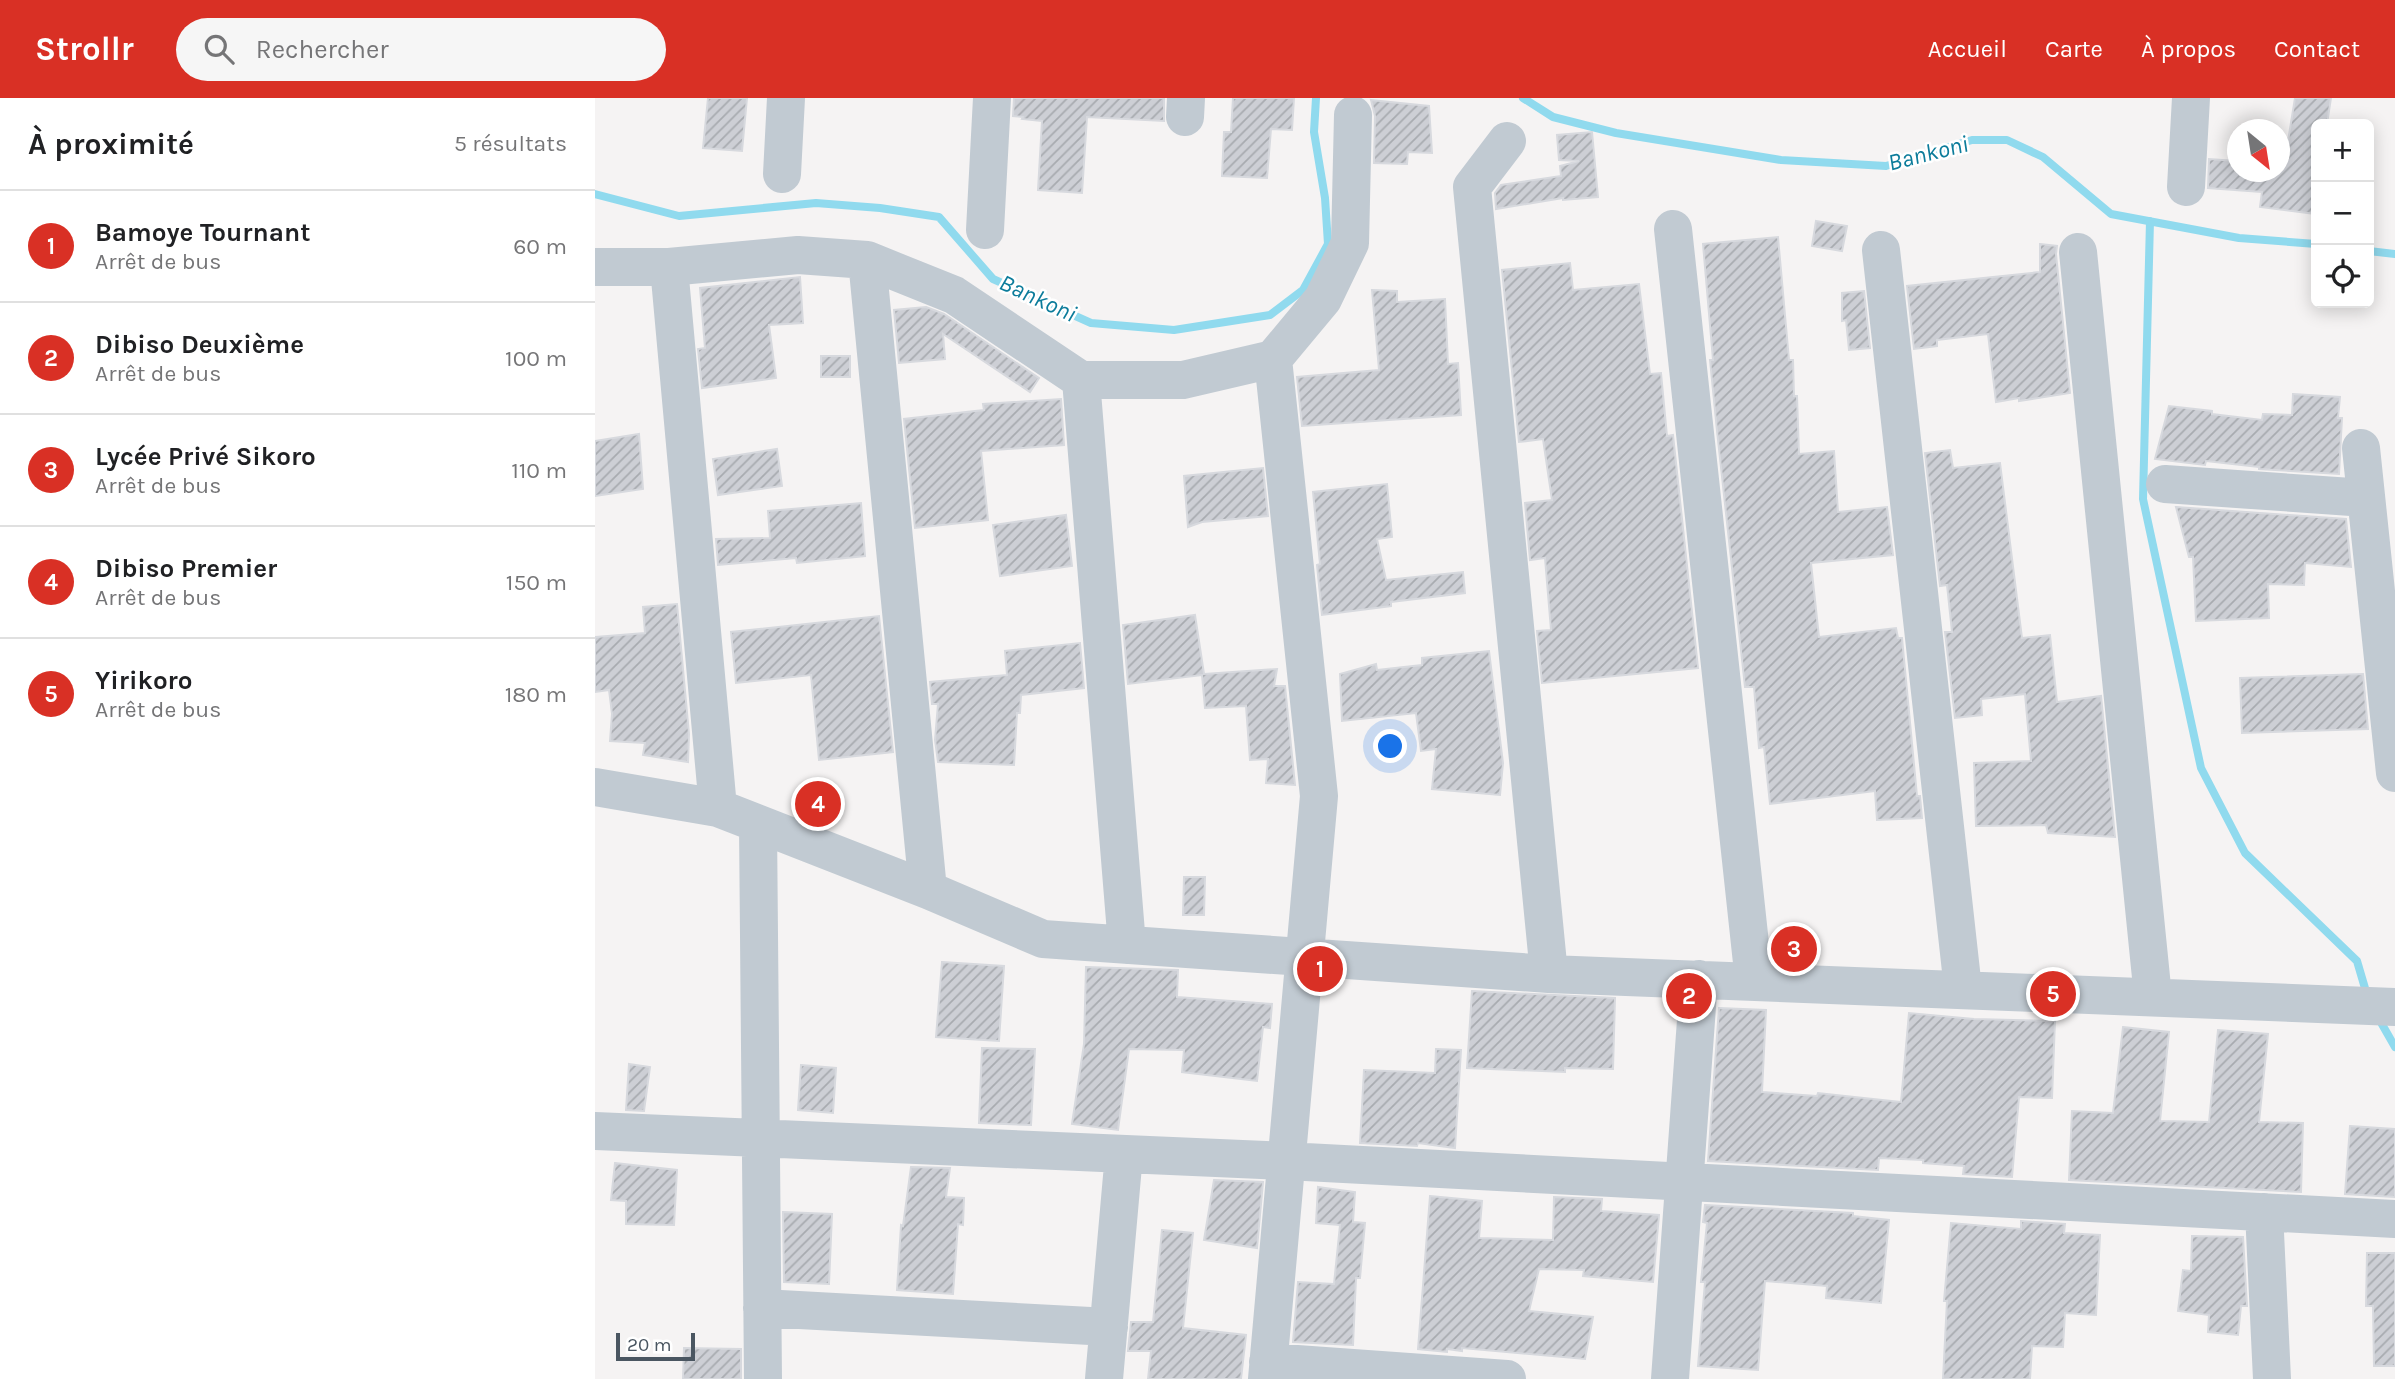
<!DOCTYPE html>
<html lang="fr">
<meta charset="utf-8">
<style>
body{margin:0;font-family:Karla,sans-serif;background:#f6f6f6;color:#202124}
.controls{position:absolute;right:21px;top:21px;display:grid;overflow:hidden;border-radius:10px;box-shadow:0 4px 18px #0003}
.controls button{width:63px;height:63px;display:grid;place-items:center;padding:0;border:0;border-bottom:2px solid #e0e0e0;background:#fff;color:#202124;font:35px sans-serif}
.compass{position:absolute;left:1632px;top:21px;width:63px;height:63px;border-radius:50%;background:#fff;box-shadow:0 4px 18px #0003;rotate:150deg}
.scale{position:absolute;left:21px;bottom:18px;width:79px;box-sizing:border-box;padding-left:7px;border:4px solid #4a5661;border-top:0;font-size:19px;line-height:24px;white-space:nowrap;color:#4a5661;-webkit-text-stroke:5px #fff;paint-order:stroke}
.you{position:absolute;left:796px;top:649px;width:24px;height:24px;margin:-18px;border:5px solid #fff;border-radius:50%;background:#1a73e8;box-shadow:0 0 0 10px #1a73e833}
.badge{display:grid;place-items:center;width:46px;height:46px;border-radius:50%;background:#d93025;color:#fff;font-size:23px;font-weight:700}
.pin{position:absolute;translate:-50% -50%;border:4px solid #fff;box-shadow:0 2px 7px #0006}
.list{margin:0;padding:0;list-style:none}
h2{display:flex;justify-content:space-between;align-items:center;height:91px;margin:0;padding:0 28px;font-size:30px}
h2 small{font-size:23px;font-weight:400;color:#757577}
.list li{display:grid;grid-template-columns:46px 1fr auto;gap:21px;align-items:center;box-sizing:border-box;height:112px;padding:0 28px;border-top:2px solid #e0e0e0}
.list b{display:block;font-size:26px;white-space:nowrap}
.list p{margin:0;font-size:23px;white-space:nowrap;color:#757577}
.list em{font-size:23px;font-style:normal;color:#757577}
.icon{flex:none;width:38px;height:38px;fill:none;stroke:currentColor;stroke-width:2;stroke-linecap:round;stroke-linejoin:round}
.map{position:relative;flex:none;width:1800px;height:1281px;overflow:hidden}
header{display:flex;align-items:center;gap:42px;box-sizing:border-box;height:98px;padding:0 35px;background:#d93025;color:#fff}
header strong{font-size:33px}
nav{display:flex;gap:38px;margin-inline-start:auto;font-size:24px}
.search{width:490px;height:63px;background:#f6f6f6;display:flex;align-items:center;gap:18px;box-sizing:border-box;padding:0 24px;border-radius:38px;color:#757577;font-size:26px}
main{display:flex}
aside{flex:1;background:#fff}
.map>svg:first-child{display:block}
</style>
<header>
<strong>Strollr</strong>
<div class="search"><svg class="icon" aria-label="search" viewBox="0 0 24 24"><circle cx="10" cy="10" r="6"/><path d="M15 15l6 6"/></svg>Rechercher</div>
<nav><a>Accueil</a><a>Carte</a><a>À propos</a><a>Contact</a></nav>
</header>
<main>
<aside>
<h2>À proximité<small>5 résultats</small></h2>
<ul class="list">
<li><span class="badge">1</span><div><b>Bamoye Tournant</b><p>Arrêt de bus</p></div><em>60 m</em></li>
<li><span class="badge">2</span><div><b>Dibiso Deuxième</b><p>Arrêt de bus</p></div><em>100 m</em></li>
<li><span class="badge">3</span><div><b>Lycée Privé Sikoro</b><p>Arrêt de bus</p></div><em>110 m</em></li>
<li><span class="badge">4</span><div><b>Dibiso Premier</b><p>Arrêt de bus</p></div><em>150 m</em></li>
<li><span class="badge">5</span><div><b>Yirikoro</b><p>Arrêt de bus</p></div><em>180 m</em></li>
</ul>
</aside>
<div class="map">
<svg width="1800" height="1281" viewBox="0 0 1800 1281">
<defs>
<pattern id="building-hatch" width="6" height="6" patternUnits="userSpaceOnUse" patternTransform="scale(1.75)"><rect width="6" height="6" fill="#cdcfd5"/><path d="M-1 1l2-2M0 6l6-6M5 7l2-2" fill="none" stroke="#a8abb0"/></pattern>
</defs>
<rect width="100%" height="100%" fill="#f5f3f3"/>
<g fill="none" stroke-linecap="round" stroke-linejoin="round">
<path stroke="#90daee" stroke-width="8" d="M 928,0 L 958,19 L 1021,35 L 1186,62 L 1291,68 L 1377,42 L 1412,42 L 1448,59 L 1516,116 L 1644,140 L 1721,146
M 0,96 L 84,118 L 221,105 L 285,110 L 344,119 L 398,181 L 496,225 L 579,232 L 675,217 L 708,192 L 733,146 L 730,100 L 719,34 L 721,0
M 1555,123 L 1548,401 L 1606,670 L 1650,755 L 1762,863 L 1772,897
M 1774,153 L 1800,156
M 1784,921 L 1800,949"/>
</g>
<path fill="url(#building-hatch)" stroke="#d7d9de" stroke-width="2" d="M 113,0 L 152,0 L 147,53 L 108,50 Z
M 419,0 L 569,0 L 569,23 L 492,19 L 487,95 L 443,92 L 447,23 L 427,21 L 428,19 L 418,18 Z
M 638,0 L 699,0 L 697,32 L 676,31 L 672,80 L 627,78 L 629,34 L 636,34 Z
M 1700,0 L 1736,0 L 1732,26 L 1721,26 L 1721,116 L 1665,109 L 1667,94 L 1613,90 L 1614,61 L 1642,63 L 1642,74 L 1684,74 L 1684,42 L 1693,43 Z
M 776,2 L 834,8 L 837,55 L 813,54 L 812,66 L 779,65 L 780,18 Z
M 997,34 L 1003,99 L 968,102 L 968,100 L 901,111 L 900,95 L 906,87 L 966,78 L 965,68 L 984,63 L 964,62 L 962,37 Z
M 1221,123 L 1252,128 L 1247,153 L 1217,148 Z
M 1183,139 L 1194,262 L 1198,262 L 1199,298 L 1202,298 L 1204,356 L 1239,353 L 1243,414 L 1292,409 L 1298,457 L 1216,465 L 1224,539 L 1301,530 L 1303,540 L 1307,540 L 1322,698 L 1325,698 L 1327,720 L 1282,722 L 1280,693 L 1175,706 L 1169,649 L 1164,650 L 1159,589 L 1150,589 L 1122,333 L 1115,262 L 1118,262 L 1108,146 Z
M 1445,146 L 1462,148 L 1461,156 L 1475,295 L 1424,303 L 1424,300 L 1401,304 L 1393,236 L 1342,242 L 1342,248 L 1319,251 L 1312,188 L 1445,174 Z
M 975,165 L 978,192 L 1044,186 L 1055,276 L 1066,275 L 1072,338 L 1078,337 L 1103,570 L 947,585 L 942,533 L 956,532 L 950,460 L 935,462 L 930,405 L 957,402 L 948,341 L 924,344 L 907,172 Z
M 205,179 L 208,225 L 174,227 L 181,280 L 107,290 L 103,251 L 110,250 L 105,190 Z
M 777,192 L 802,193 L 802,204 L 850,201 L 853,266 L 863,265 L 866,317 L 707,328 L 702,279 L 784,272 Z
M 1269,193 L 1275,250 L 1254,252 L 1251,222 L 1247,223 L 1247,195 Z
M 331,209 L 349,216 L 444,280 L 435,294 L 348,236 L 350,261 L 304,265 L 299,212 Z
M 226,258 L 255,258 L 255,279 L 226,279 Z
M 1698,296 L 1745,299 L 1743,320 L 1747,320 L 1744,376 L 1664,371 L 1664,369 L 1611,363 L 1610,367 L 1560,361 L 1574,308 L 1617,313 L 1617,316 L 1667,322 L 1668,316 L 1697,317 Z
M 466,301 L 469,347 L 386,353 L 393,422 L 320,430 L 309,321 L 389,312 L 388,306 Z
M 44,336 L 48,391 L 0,398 L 0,343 Z
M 182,351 L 187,388 L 123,397 L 118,361 Z
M 1355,352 L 1358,370 L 1405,365 L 1427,540 L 1455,537 L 1462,604 L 1506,598 L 1520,739 L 1453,735 L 1451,727 L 1381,728 L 1379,665 L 1436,663 L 1430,596 L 1386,601 L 1387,617 L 1360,620 L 1350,534 L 1357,534 L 1352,487 L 1345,488 L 1330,355 Z
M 668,370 L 673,418 L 607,424 L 593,429 L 589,378 Z
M 792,386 L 797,439 L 782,441 L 791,482 L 868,474 L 870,495 L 796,504 L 796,508 L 727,517 L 722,467 L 725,466 L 718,394 Z
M 266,405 L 270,458 L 202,465 L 201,460 L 123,467 L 121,441 L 175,440 L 173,413 Z
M 1581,409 L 1751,421 L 1756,469 L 1710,465 L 1709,487 L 1673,486 L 1674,520 L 1601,523 L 1598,459 L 1594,459 Z
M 471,417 L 477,468 L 405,478 L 398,427 Z
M 82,506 L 94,636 L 93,664 L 48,657 L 50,645 L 15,643 L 17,616 L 14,592 L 0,594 L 0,539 L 50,535 L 48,509 Z
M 600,517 L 609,576 L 682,571 L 679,588 L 690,588 L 700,687 L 671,685 L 673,661 L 655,662 L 651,608 L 610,610 L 607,577 L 533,586 L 528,527 Z
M 284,518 L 298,654 L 224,662 L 216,577 L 141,585 L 136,534 Z
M 485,545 L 489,590 L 426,597 L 425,615 L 422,615 L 419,667 L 343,664 L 340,642 L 343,606 L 337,606 L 335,584 L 412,577 L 410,553 Z
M 894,553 L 908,665 L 905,697 L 837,691 L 841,651 L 826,653 L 821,615 L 747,623 L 745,576 L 781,566 L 782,572 L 827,567 L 827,560 Z
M 1768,576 L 1773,631 L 1647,635 L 1645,580 Z
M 589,779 L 610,779 L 609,817 L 588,817 Z
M 347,864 L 409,868 L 404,943 L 341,939 Z
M 491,869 L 583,872 L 582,899 L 677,906 L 675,930 L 668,929 L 662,983 L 587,974 L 589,952 L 534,951 L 523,1032 L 477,1026 L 489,946 Z
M 877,893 L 1020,900 L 1018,971 L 970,970 L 970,974 L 872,970 Z
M 1124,910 L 1171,912 L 1167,994 L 1222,998 L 1223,995 L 1306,1004 L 1314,915 L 1379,921 L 1460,923 L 1457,1000 L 1424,999 L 1417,1079 L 1368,1076 L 1369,1068 L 1328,1065 L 1328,1062 L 1284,1060 L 1283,1072 L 1113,1063 Z
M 1528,929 L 1574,934 L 1565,1023 L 1614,1024 L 1623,932 L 1673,936 L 1664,1024 L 1708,1025 L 1706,1094 L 1474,1082 L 1477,1013 L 1518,1015 Z
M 387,950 L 440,951 L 436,1027 L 384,1025 Z
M 841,951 L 866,952 L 860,1050 L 823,1045 L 822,1048 L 765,1045 L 769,972 L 840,975 Z
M 34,966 L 55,969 L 49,1013 L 31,1012 Z
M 206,967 L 241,970 L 238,1015 L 203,1012 Z
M 1755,1028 L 1800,1031 L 1800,1099 L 1750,1096 Z
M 20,1065 L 82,1072 L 79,1127 L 31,1126 L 31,1103 L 16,1102 Z
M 316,1069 L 355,1070 L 351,1099 L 369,1100 L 368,1127 L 363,1126 L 358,1196 L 302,1192 L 306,1127 L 308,1128 Z
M 619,1082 L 668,1084 L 662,1150 L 609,1142 Z
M 723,1089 L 760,1094 L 758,1124 L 770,1125 L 765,1180 L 761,1180 L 758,1247 L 698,1244 L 703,1184 L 739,1186 L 745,1127 L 721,1125 Z
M 835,1098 L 887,1103 L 884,1140 L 958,1142 L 959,1099 L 1007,1101 L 1006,1113 L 1064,1117 L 1058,1184 L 988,1178 L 989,1172 L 944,1171 L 934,1213 L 998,1219 L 990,1261 L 867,1250 L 867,1253 L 852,1251 L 852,1254 L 823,1251 Z
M 1110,1107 L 1258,1115 L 1258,1118 L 1294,1122 L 1286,1205 L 1231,1200 L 1232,1188 L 1170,1183 L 1163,1272 L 1103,1268 L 1110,1184 L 1106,1184 L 1112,1125 L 1108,1124 Z
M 188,1114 L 237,1116 L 234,1186 L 189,1184 Z
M 1426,1123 L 1470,1126 L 1469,1135 L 1505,1137 L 1501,1217 L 1470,1215 L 1468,1249 L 1437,1248 L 1435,1281 L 1348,1281 L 1352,1203 L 1349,1203 L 1356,1125 L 1426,1131 Z
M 567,1132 L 598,1135 L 588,1230 L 651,1237 L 646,1281 L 553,1281 L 556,1253 L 533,1253 L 536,1224 L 558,1224 Z
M 1597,1138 L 1648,1139 L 1652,1208 L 1646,1208 L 1643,1237 L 1613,1234 L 1614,1217 L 1583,1213 L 1588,1172 L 1596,1173 Z
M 1772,1155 L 1800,1155 L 1800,1268 L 1779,1268 L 1778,1208 L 1771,1208 Z
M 89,1250 L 146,1251 L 146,1281 L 88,1281 Z"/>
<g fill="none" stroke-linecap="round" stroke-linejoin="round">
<path stroke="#c1cad2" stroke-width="38" d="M 590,19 L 591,0
M 912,43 L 877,89 L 954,876
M 187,76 L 191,0
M 1591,89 L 1596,0
M 1078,131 L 1159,883
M 390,132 L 397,0
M 1286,152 L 1368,891
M 1483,154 L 1558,899
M 272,162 L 333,792
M 0,169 L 74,169 L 203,157 L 272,162 L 359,197 L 486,282 L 588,282 L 678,261 L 728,201 L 755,145 L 758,17
M 74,169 L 123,710
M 486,282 L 532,847
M 1766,350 L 1800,675
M 1570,386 L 1771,400
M 0,689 L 123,710 L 333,792 L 448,841 L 954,876 L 1800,909
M 163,726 L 168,1281
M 0,1033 L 691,1063 L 1800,1121
M 1669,1114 L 1677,1281
M 167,1210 L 514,1229
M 673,1264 L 912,1281
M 509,1281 L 529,1056
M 672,1281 L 724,698 L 678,261
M 1075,1281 L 1104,881"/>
</g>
<g text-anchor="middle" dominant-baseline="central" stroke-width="5" stroke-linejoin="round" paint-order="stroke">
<g font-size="24" font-style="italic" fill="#0c7c9b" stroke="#fff">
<text transform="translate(1333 55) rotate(-14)">Bankoni</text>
<text transform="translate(443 200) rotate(25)">Bankoni</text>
</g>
</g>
</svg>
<div class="controls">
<button>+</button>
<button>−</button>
<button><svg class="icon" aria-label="locate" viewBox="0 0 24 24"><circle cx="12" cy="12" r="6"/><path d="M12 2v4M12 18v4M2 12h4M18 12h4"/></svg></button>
</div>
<svg class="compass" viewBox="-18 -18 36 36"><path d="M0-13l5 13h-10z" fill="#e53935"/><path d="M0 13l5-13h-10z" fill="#757577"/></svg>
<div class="scale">20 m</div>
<div class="you"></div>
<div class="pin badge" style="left:725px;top:871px">1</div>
<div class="pin badge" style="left:1094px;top:898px">2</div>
<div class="pin badge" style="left:1199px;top:851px">3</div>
<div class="pin badge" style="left:223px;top:706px">4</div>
<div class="pin badge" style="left:1458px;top:896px">5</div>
</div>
</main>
